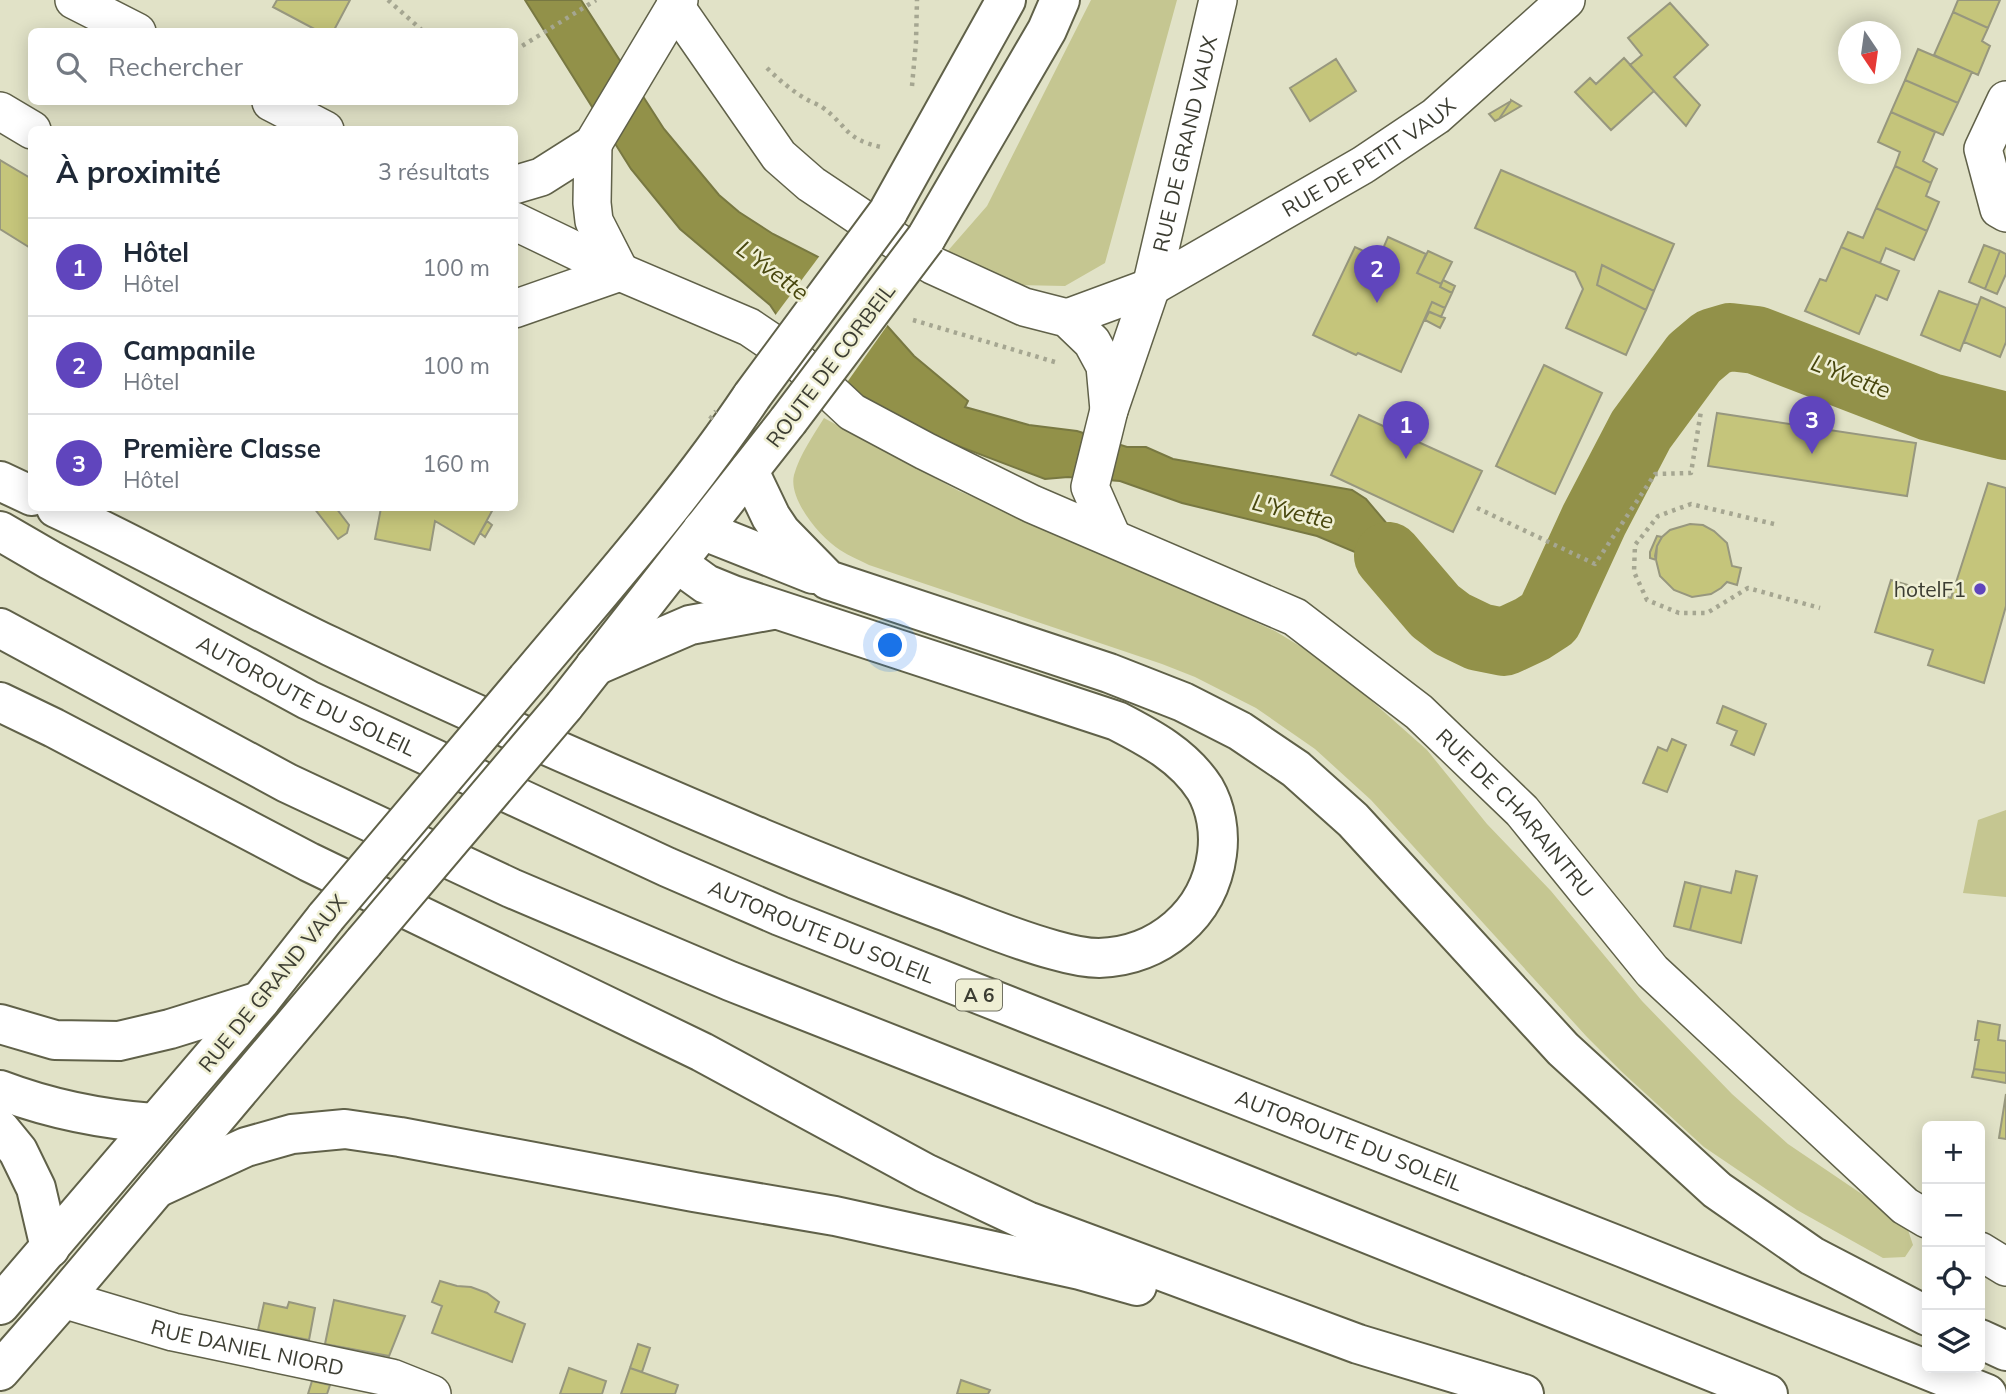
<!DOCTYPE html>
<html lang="fr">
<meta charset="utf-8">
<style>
body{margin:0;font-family:Mulish,sans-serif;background:#f2f2f3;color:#1f2937}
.controls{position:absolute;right:21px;bottom:21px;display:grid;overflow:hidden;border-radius:10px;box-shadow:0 4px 18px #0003}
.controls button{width:63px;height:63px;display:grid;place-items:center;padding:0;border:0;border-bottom:2px solid #e0e1e3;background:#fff;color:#1f2937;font:35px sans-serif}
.compass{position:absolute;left:1838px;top:21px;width:63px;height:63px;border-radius:50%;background:#fff;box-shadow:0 4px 18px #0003;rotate:167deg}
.you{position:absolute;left:891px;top:646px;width:24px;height:24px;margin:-18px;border:5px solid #fff;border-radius:50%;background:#1a73e8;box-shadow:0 0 0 10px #1a73e833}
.badge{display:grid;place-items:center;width:46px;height:46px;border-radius:50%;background:#6045bd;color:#fff;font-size:23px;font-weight:700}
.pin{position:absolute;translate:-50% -58px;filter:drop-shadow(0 2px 4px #0008)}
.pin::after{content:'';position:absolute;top:37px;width:24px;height:21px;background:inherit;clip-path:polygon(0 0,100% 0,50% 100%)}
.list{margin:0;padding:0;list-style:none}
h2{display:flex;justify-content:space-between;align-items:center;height:91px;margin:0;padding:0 28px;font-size:30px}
h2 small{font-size:23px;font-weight:400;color:#747a83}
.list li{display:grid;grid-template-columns:46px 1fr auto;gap:21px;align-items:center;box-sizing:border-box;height:98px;padding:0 28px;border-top:2px solid #e0e1e3}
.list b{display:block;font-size:26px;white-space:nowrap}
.list p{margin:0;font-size:23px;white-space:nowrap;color:#747a83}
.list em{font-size:23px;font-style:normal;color:#747a83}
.icon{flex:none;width:38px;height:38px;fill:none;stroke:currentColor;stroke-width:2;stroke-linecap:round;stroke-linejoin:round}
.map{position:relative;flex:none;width:2006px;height:1394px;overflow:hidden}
.search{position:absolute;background:#fff;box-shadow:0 4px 18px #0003;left:28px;top:28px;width:490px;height:77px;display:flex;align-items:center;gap:18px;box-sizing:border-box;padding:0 24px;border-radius:10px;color:#747a83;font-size:26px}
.panel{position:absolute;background:#fff;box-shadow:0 4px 18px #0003;left:28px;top:126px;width:490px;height:385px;border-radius:10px}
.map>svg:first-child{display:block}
</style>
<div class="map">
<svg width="2006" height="1394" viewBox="0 0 2006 1394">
<rect width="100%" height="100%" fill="#e1e2c7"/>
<path fill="#c5c691" d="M 1091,0 L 1177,0 L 1105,263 L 1065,286 L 1012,285 L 939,261 L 987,206 Z
M 824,418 L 959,491 L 1091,547 L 1275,631 L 1331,665 L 1427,750 L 1487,824 L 1551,891 L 1642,1001 L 1732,1094 L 1788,1144 L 1906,1224 L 1913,1245 L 1905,1257 L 1883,1258 L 1797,1210 L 1704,1147 L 1622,1072 L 1587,1037 L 1371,800 L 1315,749 L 1256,708 L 1195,677 L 1162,664 L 869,565 C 860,560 849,556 840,550 C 821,538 788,500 794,475 C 800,454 813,436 824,418 Z
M 2006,810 L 2006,897 L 1963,893 L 1978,820 Z"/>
<path fill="#929149" stroke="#787842" stroke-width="2" d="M 525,0 L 581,0 L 664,129 L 719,195 L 739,212 L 773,234 L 832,264 L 914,356 L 968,401 L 965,407 L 1029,425 L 1077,431 L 1127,447 L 1146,447 L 1173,459 L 1352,490 L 1366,499 L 1442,589 L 1452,624 L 1437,647 L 1379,575 L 1355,552 L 1317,536 L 1182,503 L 1120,481 L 1068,477 L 1045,479 L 919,431 L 876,411 L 785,327 L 770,305 L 680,229 L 631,169 Z"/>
<path fill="#e1e2c7" d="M 821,254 L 835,261 L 889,323 L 843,388 L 783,329 L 774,317 Z"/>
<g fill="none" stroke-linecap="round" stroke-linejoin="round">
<path stroke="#929149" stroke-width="68" d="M 1388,556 L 1435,611 L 1452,624 L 1479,637 L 1504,642 L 1532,629 L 1549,618 L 1594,520 L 1641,430 L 1694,358 L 1713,342 L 1730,337 L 1756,340 L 1930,407 L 2006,426"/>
</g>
<path fill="#c5c57b" stroke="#97977e" stroke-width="2" d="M 277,0 L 350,0 L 333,32 L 320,32 L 273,7 Z
M 1958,0 L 2000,0 L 1988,28 L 1953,12 Z
M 1670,3 L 1708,45 L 1674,77 L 1700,105 L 1686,126 L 1630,65 L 1642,55 L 1628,38 Z
M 1953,12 L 1988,28 L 1982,41 L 1990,46 L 1978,75 L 1934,55 Z
M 1918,49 L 1972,72 L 1958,103 L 1905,80 Z
M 1624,58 L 1654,91 L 1611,130 L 1575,92 L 1590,78 L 1596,84 Z
M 1336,59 L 1356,91 L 1310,121 L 1290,88 Z
M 1905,80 L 1958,103 L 1943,135 L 1891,112 Z
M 1511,100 L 1521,106 L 1499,119 L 1511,101 Z
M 1511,101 L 1499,119 L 1495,121 L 1489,114 Z
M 1891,112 L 1935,132 L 1923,161 L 1937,169 L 1931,183 L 1895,166 L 1900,152 L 1878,142 Z
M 0,160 L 32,179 L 32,249 L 0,229 Z
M 1895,166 L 1931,183 L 1926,196 L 1939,202 L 1927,231 L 1876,208 Z
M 1501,170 L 1674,244 L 1654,291 L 1602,265 L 1597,285 L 1646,310 L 1626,355 L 1566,328 L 1583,289 L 1575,272 L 1475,228 Z
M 1876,208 L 1927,231 L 1914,260 L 1886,248 L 1880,263 L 1841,247 L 1848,232 L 1863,238 Z
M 1388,237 L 1426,254 L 1417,273 L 1441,284 L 1440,287 L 1452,293 L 1445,308 L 1432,302 L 1401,372 L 1358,353 L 1356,355 L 1313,335 L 1355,247 L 1379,258 Z
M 1984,245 L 2000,251 L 1985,289 L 1969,282 Z
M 1841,247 L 1899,271 L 1887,300 L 1876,295 L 1859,334 L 1805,311 L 1820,279 L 1826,281 Z
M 1428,251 L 1452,262 L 1441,284 L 1417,273 Z
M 2000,251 L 2006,254 L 2006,274 L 1997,294 L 1985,289 Z
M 1602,265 L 1654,291 L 1646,310 L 1597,285 Z
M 1443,280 L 1455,286 L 1452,293 L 1440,287 Z
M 1939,291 L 1978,305 L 1960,351 L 1921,335 Z
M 1981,297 L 2006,308 L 2006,342 L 2000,357 L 1964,342 Z
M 1432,302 L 1445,308 L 1441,317 L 1428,311 Z
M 1429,312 L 1445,318 L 1440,328 L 1425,320 Z
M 1544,365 L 1602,393 L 1555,494 L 1496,466 Z
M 1717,413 L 1916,443 L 1907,496 L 1708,466 Z
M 1359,415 L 1482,471 L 1453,532 L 1331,475 Z
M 1988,483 L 2006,488 L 2006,606 L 1984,683 L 1928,665 L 1933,650 L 1875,632 L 1891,580 L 1951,598 Z
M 314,508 L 336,508 L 349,525 L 347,533 L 338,539 Z
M 381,508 L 486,508 L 492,511 L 474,544 L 435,521 L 430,550 L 375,539 Z
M 487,521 L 492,525 L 485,537 L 480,533 Z
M 1690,524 L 1703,525 L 1714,531 L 1727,543 L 1732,566 L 1741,568 L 1737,585 L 1727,582 L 1721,588 L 1711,594 L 1692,597 L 1674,590 L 1660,576 L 1655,556 L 1657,546 L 1662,537 L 1670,530 Z
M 1657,536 L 1662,537 L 1657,546 L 1656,560 L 1650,558 L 1650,552 Z
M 1723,706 L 1766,724 L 1754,755 L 1731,745 L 1737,731 L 1717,723 Z
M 1672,739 L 1686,745 L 1667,792 L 1643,783 L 1658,747 L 1667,751 Z
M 1736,871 L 1757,876 L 1741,943 L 1690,930 L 1701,886 L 1731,893 Z
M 1685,882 L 1701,886 L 1690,930 L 1674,926 Z
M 1978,1021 L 2000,1025 L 1998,1040 L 2006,1041 L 2006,1073 L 1974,1069 L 1979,1040 L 1975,1040 Z
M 1974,1069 L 2006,1073 L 2006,1083 L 1972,1077 Z
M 2006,1094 L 2006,1139 L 1999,1138 Z
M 440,1281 L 457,1286 L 471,1287 L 487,1293 L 499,1302 L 495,1312 L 525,1324 L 512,1362 L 432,1333 L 442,1306 L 432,1302 Z
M 334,1300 L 405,1316 L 389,1356 L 325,1344 Z
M 289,1302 L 315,1308 L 309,1340 L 258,1330 L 264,1303 L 287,1308 Z
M 638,1344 L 650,1348 L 642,1372 L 630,1368 Z
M 569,1368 L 606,1381 L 602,1394 L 560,1394 Z
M 630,1368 L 678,1385 L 675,1394 L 621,1394 Z
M 961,1380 L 990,1390 L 988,1394 L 957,1394 Z
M 312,1381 L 330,1385 L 327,1394 L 308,1394 Z"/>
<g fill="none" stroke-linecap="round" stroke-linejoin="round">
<defs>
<g id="street">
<path d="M 74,0 L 137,32"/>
<path d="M 675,6 L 779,156 L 811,184 L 932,265 L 1024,307 L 1067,318 L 1092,342 L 1105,366 L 1109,410"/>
<path d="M 2006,100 L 1983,149 L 1999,209 L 2006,213"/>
<path d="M 271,102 L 325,130"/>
<path d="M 0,111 L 32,130"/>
<path d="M 593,144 L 592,203 L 594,221 L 620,272"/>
<path d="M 514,185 L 541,177 L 593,144 L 679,0"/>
<path id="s1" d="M 514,221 L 620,272 L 749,327 L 792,356 L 852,412 L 925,451 L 1032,504 L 1295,617 L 1419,712 L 1522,811 L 1652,971 L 1905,1206 L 1927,1219"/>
<path d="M 514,309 L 620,272"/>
<path id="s2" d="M 1067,318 L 1151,287 L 1363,165 L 1436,116 L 1566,0"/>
<path id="s3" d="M 1112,537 L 1090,487 L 1109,410 L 1151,287 L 1218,0"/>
<path d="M 1980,1251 L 2006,1267"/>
<path id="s4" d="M 63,1299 L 173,1332 L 392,1378 L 432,1394"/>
</g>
<path id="secondary" d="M 888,212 L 1006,0
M 926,238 L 1047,30 L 1060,0
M 527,679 C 605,586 685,496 752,396
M 564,706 L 788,421
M 0,1305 L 260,1001 L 326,917
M 0,1371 L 63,1299 L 364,942"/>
<g id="highway">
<path d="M 749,471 L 771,517 L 781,532 L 828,580 L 1109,673 L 1183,702 L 1240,731 L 1296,769 L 1353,820 L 1563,1049 L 1717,1190 L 1812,1256 L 1927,1316"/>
<path d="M 0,481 L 32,496"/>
<path d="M 56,508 C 149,551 238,602 330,646 C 471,714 617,777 761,838 C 821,863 881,887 942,910 C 979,924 1016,940 1054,950 C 1068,954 1084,958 1099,958 C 1159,956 1209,915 1217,854 C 1220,832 1216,808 1205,789 C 1184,756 1150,738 1117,721 L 733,595 L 706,584 L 677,563"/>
<path d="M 702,530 L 813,574"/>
<path id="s5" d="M 0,531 L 50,560 L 308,700 L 667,867 L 780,916 L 1624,1248 L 1987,1394"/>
<path d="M 0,628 L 287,783 L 511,888 L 730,981 L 1101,1127 L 1768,1394"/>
<path d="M 595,666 L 690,625 L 772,610"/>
<path d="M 0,702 L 54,728 L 309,862 L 702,1052 L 925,1173 L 1027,1221 L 1358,1344 L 1524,1394"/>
<path d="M 0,1024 L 55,1040 L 119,1041 L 170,1029 L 260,1001"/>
<path d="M 0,1090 C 50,1109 100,1119 153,1123"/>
<path d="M 0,1129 L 18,1151 L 36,1188 L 50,1248"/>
<path d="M 157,1188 L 246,1147 L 292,1134 L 345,1129 L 400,1137 L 694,1192 L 835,1216 L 1080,1270 L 1137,1286"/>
<path d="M 1980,1339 L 2006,1351"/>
</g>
</defs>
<use href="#street" stroke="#606149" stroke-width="40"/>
<use href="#secondary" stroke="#606149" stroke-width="42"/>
<use href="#highway" stroke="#606149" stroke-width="42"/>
<path stroke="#a5a691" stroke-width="4.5" stroke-dasharray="3.5 5" stroke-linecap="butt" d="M 388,0 L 424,32
M 514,48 L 522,46 L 596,0
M 767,68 C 779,80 791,90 806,99 C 811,102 817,104 822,107 C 848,126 844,139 881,147
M 912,86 L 916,42 L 917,0
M 913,320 L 1055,362
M 1477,508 L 1595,564 L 1655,474 L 1691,473 L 1701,411
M 1774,524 L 1691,504 L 1658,516 L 1635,545 L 1634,572 L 1647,600 L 1679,613 L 1707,613 L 1748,588 L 1820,608"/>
<use href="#street" stroke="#fff" stroke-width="37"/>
<use href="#secondary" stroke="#fff" stroke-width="38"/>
<use href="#highway" stroke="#fff" stroke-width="38"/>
<defs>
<path id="secondary-bridge" d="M 752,396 L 888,212
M 788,421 L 926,238
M 326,917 L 527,679
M 364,942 L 564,706"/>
</defs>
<use href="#secondary-bridge" stroke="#606149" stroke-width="42" stroke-linecap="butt"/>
<path stroke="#a5a691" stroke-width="4.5" stroke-dasharray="3.5 5" stroke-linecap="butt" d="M 710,419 L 716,411"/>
<use href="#secondary-bridge" stroke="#fff" stroke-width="38"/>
</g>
<circle fill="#6045bd" stroke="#efefd4" stroke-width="2.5" cx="1980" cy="589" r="7"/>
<g text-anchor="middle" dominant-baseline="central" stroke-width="5" stroke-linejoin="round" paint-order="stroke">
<rect fill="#efefd4" stroke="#727263" stroke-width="2" x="956" y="979.5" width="46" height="31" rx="5"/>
<g font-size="19" font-weight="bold" fill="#3c3d32">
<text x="979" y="995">A 6</text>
</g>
<g font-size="21" fill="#3c3d32" stroke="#efefd4">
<text stroke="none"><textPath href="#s3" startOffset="411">RUE DE GRAND VAUX</textPath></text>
<text stroke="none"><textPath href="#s2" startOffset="343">RUE DE PETIT VAUX</textPath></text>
<text transform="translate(830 365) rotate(-53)">ROUTE DE CORBEIL</text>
<text stroke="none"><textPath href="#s5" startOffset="348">AUTOROUTE DU SOLEIL</textPath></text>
<text stroke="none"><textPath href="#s1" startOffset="1176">RUE DE CHARAINTRU</textPath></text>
<text stroke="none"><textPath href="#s5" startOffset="915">AUTOROUTE DU SOLEIL</textPath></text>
<text transform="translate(272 983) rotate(-51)">RUE DE GRAND VAUX</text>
<text stroke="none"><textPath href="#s5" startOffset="1482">AUTOROUTE DU SOLEIL</textPath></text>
<text stroke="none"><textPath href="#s4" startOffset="191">RUE DANIEL NIORD</textPath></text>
</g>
<g font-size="21" fill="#3c3d32" stroke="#efefd4" text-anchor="end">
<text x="1966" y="589">hotelF1</text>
</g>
<g font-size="23" font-style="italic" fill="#48470e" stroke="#efefd4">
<text transform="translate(773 270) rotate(37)">L'Yvette</text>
<text transform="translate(1851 376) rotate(21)">L'Yvette</text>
<text transform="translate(1293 511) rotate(14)">L'Yvette</text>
</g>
</g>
</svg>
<div class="controls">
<button>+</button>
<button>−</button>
<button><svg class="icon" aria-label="locate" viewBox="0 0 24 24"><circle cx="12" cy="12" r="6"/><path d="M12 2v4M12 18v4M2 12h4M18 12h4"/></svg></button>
<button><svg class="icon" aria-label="layers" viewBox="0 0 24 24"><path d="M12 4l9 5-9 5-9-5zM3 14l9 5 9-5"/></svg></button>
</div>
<svg class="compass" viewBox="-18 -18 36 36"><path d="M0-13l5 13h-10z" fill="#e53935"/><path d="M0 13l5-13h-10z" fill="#747a83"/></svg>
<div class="you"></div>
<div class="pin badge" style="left:1406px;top:459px">1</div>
<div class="pin badge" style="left:1377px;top:303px">2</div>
<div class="pin badge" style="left:1812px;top:454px">3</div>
<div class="search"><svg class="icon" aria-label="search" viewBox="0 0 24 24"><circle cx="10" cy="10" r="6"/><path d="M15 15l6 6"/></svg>Rechercher</div>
<section class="panel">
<h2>À proximité<small>3 résultats</small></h2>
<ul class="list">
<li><span class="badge">1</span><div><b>Hôtel</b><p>Hôtel</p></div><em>100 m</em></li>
<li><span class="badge">2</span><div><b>Campanile</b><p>Hôtel</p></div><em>100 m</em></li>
<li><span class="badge">3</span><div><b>Première Classe</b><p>Hôtel</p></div><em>160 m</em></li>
</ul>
</section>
</div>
